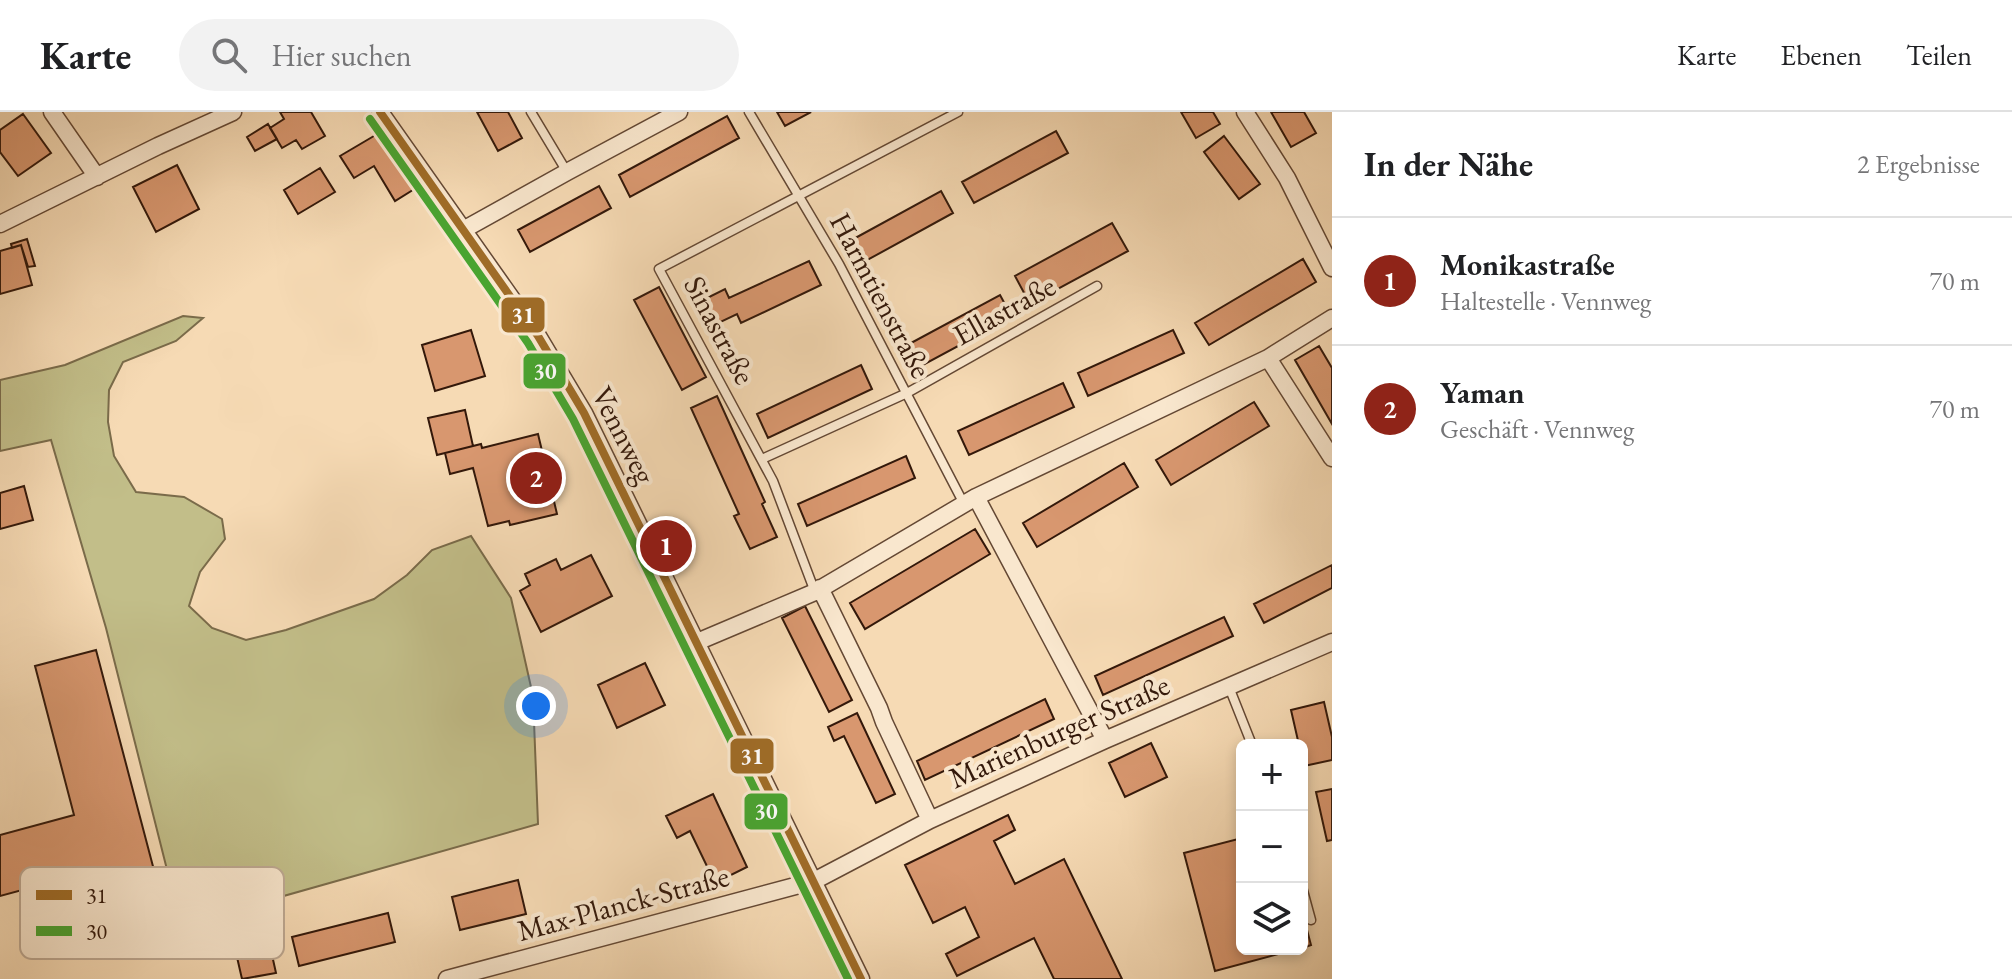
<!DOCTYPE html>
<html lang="de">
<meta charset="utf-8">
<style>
body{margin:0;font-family:"EB Garamond",serif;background:#f2f2f2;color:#202124}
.controls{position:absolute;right:24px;bottom:24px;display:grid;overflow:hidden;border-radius:12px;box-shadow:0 4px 12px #0003}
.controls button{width:72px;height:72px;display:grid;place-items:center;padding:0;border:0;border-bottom:2px solid #e0e0e0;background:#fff;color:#202124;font:40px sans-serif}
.you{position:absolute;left:536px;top:594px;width:28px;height:28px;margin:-20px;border:6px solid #fff;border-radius:50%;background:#1a73e8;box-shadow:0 0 0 12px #1a73e833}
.badge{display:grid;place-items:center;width:52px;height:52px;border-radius:50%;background:#8f2418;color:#fff;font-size:26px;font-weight:700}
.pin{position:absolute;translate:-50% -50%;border:4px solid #fff;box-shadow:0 2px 8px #0006}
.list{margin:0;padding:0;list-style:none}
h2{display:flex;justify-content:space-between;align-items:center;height:104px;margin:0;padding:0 32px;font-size:34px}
h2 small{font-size:26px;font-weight:400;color:#757577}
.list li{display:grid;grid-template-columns:52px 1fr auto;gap:24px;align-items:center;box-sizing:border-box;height:128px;padding:0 32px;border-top:2px solid #e0e0e0}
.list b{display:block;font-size:30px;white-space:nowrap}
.list p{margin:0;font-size:26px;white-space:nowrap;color:#757577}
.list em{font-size:26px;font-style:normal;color:#757577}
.icon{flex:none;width:44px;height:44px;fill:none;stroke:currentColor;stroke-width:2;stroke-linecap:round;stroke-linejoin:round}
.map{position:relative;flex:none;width:1332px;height:867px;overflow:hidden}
header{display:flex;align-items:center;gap:48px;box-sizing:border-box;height:112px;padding:0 40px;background:#fff;border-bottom:2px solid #e0e0e0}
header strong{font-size:38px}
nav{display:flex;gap:44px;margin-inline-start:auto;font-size:28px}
.search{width:560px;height:72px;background:#f2f2f2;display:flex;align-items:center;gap:20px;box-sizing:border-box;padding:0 28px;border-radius:44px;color:#757577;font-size:30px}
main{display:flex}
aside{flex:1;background:#fff}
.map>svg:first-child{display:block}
</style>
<header>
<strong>Karte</strong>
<div class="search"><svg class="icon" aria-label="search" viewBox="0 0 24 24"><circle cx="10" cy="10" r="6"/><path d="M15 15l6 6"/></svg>Hier suchen</div>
<nav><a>Karte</a><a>Ebenen</a><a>Teilen</a></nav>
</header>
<main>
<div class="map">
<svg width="1332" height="867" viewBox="0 0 1332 867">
<rect width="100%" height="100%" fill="#f6dab4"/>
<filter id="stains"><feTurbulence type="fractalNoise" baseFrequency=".0025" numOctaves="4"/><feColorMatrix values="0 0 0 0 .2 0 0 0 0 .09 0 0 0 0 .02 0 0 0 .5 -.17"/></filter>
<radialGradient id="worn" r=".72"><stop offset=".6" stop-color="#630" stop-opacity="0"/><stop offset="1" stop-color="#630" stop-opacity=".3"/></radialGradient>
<path fill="#c2be89" stroke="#7a6b4a" stroke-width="2" d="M 183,204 L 203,206 L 176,229 L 123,250 L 109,278 L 108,310 L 114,344 L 136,380 L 184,385 L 222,407 L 225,427 L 200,460 L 189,494 L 212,516 L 246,528 L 286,518 L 374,487 L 407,463 L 432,438 L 471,424 L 511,486 L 533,584 L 538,712 L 181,813 L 106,516 L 51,328 L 0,339 L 0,268 L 65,253 Z"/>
<path fill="#d8976f" stroke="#33180a" stroke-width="2" d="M 280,0 L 311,0 L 325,24 L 302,37 L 296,28 L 282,36 L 270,16 L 284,7 Z
M 477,0 L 508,0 L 522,26 L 498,39 Z
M 777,0 L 811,0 L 785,14 Z
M 1181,0 L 1213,0 L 1220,12 L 1196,26 Z
M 1271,0 L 1304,0 L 1316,21 L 1291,35 Z
M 23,2 L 51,41 L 18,64 L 0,40 L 0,18 Z
M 727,4 L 739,26 L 630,85 L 619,63 Z
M 268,12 L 277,27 L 255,39 L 247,25 Z
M 1056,19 L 1068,41 L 974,91 L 962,70 Z
M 379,21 L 392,42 L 397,44 L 416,76 L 395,89 L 374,54 L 354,66 L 340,44 Z
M 1224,24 L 1260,72 L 1239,87 L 1204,40 Z
M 177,53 L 199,97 L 156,120 L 133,75 Z
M 320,56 L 335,80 L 298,102 L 284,78 Z
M 599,74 L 611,96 L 530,140 L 518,118 Z
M 941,79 L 953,101 L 860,152 L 848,130 Z
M 1112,111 L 1128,139 L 1030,192 L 1015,164 Z
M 27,127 L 35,154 L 28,155 L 21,133 L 12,136 L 11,132 Z
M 21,133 L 32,173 L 0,182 L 0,139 Z
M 1303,147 L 1316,170 L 1209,233 L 1195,211 Z
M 809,149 L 821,173 L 741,211 L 737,202 L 710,215 L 699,190 L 725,177 L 729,186 Z
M 659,175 L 706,265 L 682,278 L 634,188 Z
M 1000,183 L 1012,205 L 910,260 L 898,238 Z
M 471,218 L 485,264 L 435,279 L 422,233 Z
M 1173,218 L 1184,241 L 1088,284 L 1078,261 Z
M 1319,234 L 1332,256 L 1332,312 L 1295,248 Z
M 861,253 L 872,277 L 768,326 L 757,302 Z
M 1063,271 L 1074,295 L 969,343 L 958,319 Z
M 717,284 L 765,390 L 762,392 L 777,425 L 750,437 L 734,404 L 739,402 L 691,296 Z
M 1254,290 L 1269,314 L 1171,373 L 1156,348 Z
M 465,298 L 473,334 L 437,343 L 428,306 Z
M 538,322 L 557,402 L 510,413 L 509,409 L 488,414 L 473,356 L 450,362 L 445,341 L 481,332 L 482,336 Z
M 906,344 L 915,366 L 807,414 L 798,392 Z
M 1124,351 L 1138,375 L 1037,435 L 1023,411 Z
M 24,374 L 33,408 L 0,417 L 0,381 Z
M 975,417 L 990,442 L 865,517 L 850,491 Z
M 591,443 L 612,484 L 541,520 L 520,479 L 530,473 L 525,462 L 556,447 L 561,458 Z
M 1332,453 L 1332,476 L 1264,511 L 1254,492 Z
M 805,494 L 852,588 L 829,600 L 782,506 Z
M 1224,505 L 1233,524 L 1103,583 L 1095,564 Z
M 96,538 L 155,762 L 140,766 L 155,822 L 105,835 L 85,761 L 0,784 L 0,723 L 74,703 L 35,554 Z
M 645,551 L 665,593 L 617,616 L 598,573 Z
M 1045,587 L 1054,607 L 925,668 L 917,649 Z
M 1324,590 L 1332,625 L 1332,648 L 1304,654 L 1302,633 L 1299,633 L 1291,598 Z
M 857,601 L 895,682 L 876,691 L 844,624 L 834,629 L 828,615 Z
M 1151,631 L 1167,665 L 1125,685 L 1109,651 Z
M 1332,677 L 1332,728 L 1327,729 L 1316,680 Z
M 713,682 L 747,755 L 715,771 L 690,719 L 677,726 L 666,704 Z
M 1008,703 L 1015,718 L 994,729 L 1015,772 L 1064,747 L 1122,867 L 1054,867 L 1034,826 L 957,864 L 946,842 L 979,825 L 965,795 L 933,811 L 905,753 Z
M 1242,726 L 1242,837 L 1297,837 L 1215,859 L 1184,741 Z
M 518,768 L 526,802 L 460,818 L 452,785 Z
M 1302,799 L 1311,833 L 1302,836 Z
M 388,801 L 395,830 L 299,854 L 292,825 Z
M 268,825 L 276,861 L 242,867 L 234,832 Z"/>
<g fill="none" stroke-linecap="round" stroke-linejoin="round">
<defs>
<path id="lane" d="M 531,0 L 567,60
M 749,0 L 839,152 L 964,392
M 762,347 L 907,281 L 1097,174
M 815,480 L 773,369 L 659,157 L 958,0
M 1229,575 L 1252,633
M 1302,775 L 1311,808"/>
<path id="street" d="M 52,0 L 97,65
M 380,0 L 538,224 L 584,301 L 861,867
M 1245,0 L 1287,66 L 1332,156
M 0,112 L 158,34 L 233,0
M 463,118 L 567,60 L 679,0
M 1268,246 L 1332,346
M 976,385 L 1105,628
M 820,476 L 879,596 L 884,610 L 930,708
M 697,530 L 815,480 L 976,385 L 1268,246 L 1332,206
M 447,867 L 814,769 L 930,708 L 1105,628 L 1332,530"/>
</defs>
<use href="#lane" stroke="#644834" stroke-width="11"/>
<use href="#street" stroke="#644834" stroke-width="19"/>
<use href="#lane" stroke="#f9e7ce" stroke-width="8"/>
<use href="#street" stroke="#f9e7ce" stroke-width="16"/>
<defs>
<path id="bus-1" d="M 380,0 L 538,224 L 584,301 L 861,867"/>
<path id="bus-2" d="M 370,7 L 528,231 L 573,307 L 848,867"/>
</defs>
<use href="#bus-1" stroke="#f9e7ce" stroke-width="14"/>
<use href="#bus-2" stroke="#f9e7ce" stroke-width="14"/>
<use href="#bus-1" stroke="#9f6c27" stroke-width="8"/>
<use href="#bus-2" stroke="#49a431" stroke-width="8"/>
</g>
<g text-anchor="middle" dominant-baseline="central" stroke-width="8" stroke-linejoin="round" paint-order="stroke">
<g font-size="30" fill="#33180a" stroke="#f9e7ce">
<text transform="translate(881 183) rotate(62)">Harmtienstraße</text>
<text transform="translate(1004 198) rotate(-29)">Ellastraße</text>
<text transform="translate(720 218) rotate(62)">Sinastraße</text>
<text transform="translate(624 323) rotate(63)">Vennweg</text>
<text transform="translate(1059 619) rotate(-24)">Marienburger Straße</text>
<text transform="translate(623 791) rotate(-15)">Max-Planck-Straße</text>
</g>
</g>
<rect x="20" y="755" width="264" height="92" rx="12" fill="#f9e7ce" stroke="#bea993" stroke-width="2"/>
<rect x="36" y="778" width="36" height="10" fill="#9f6c27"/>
<rect x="36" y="814" width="36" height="10" fill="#49a431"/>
<g font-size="22" fill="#33180a">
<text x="86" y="791">31</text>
<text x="86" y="827">30</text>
</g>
<g stroke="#f9e7ce" stroke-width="3">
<rect x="500" y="184" width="46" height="38" rx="8" fill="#9f6c27"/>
<rect x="522" y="240" width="45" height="38" rx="8" fill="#49a431"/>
<rect x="729" y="625" width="46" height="38" rx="8" fill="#9f6c27"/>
<rect x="743" y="680" width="46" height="39" rx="8" fill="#49a431"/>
</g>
<g font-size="22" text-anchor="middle" font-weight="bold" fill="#fff">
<text x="523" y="211">31</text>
<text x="545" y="267">30</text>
<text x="752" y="652">31</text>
<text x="766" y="707">30</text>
</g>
<rect width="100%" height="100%" filter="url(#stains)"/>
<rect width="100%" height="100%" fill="url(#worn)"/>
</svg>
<div class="controls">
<button>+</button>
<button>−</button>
<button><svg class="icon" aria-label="layers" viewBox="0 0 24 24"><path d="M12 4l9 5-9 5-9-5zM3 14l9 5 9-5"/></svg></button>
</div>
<div class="you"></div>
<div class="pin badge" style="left:666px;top:434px">1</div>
<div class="pin badge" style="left:536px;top:366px">2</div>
</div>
<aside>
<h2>In der Nähe<small>2 Ergebnisse</small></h2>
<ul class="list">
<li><span class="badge">1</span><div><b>Monikastraße</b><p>Haltestelle · Vennweg</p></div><em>70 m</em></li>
<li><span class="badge">2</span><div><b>Yaman</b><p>Geschäft · Vennweg</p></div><em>70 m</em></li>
</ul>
</aside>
</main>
